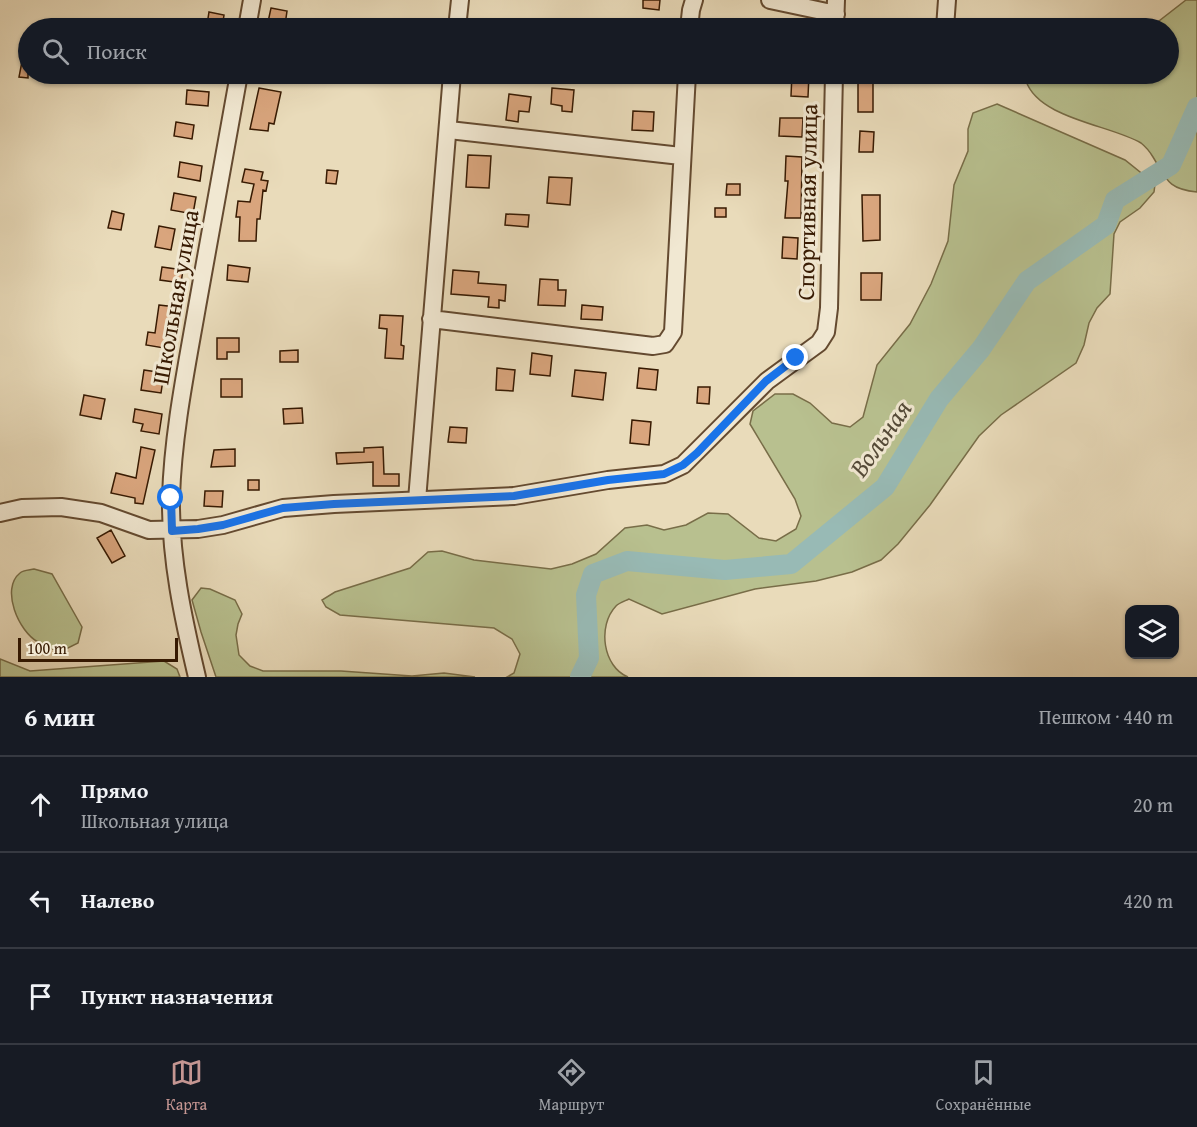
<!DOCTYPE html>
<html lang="ru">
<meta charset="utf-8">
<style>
body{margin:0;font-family:"Gentium Book Plus",serif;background:#20242c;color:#f1f3f6}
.controls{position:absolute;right:18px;bottom:18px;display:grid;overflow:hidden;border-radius:12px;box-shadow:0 2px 4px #0004}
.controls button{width:54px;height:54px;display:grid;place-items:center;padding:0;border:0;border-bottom:2px solid #363941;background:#171b24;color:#f1f3f6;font:30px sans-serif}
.scale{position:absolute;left:18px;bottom:15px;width:160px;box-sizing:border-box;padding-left:6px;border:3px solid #371a02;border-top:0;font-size:16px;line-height:21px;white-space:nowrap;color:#371a02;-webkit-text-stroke:4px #f1e8d2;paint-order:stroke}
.stop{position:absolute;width:18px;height:18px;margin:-14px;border:4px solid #1a73e8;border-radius:50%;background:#fff}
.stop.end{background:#1a73e8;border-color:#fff;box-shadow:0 2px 6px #0008}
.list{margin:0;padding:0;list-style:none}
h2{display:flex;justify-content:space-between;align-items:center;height:78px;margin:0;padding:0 24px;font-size:26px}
h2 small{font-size:20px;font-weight:400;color:#9ea1a6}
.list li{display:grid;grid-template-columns:39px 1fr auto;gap:18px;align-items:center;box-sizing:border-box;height:96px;padding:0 24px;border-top:2px solid #363941}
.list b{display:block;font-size:22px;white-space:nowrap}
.list p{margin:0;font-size:20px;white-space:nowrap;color:#9ea1a6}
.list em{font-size:20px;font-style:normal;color:#9ea1a6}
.icon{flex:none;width:33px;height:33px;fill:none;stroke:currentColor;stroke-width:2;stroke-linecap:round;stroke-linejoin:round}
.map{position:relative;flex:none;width:1197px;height:677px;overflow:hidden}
.search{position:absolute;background:#171b24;box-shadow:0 2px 4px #0004;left:18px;right:18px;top:18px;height:66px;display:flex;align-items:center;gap:15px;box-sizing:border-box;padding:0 21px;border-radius:33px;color:#9ea1a6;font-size:22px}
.sheet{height:366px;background:#171b24}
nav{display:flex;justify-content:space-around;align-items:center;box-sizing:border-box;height:84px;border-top:2px solid #363941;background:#171b24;font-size:16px;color:#9ea1a6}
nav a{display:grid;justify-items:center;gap:3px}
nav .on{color:#c59692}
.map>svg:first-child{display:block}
</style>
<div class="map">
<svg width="1197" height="677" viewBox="0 0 1197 677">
<rect width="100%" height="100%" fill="#e9dbba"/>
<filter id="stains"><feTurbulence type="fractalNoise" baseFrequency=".00333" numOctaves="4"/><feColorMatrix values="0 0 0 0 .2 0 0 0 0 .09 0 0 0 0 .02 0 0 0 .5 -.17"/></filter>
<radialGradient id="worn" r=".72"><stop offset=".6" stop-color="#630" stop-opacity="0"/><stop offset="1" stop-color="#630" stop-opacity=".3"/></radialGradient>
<path fill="#b8c08f" stroke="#786d48" stroke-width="1.5" d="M 1186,0 L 1197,0 L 1197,192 C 1168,189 1167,180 1153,157 C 1150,152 1146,147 1141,143 C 1111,125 1039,119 1026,81 L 1030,75 L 1036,76 L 1045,74 L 1168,74 L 1168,28 L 1150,28 Z
M 997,104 L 1125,160 L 1155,184 L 1154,192 L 1140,208 L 1120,222 L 1114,234 L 1110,294 L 1097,308 L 1089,323 L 1084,345 L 1076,363 L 1001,415 L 979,436 L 930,505 L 898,544 L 881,560 L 852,572 L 816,581 L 755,589 L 662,614 L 629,599 C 625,601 619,603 616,606 C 597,626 603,667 628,677 L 507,677 L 514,673 L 520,654 L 512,639 L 494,628 L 340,615 L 326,607 L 322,600 L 335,592 L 410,568 L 428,552 L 442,551 L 474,560 L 551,569 L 572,564 L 596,554 L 625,528 L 647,525 L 664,530 L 686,525 L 708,513 L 728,514 L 759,538 L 776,541 L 796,529 L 801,516 L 795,499 L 750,424 L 753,411 L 775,394 L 793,394 L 810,403 L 832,423 L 850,427 L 863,417 L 877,365 L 910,324 L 931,284 L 948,241 L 954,185 L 968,151 L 968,129 L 973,113 Z
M 34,569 L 52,574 L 82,627 L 78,643 L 60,652 C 53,649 44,646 38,642 C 19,632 0,589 20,573 C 23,570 31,570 34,569 Z
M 201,588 L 210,589 L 235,600 L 242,614 L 238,624 L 236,635 L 239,655 L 250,666 L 263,671 L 341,671 L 412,676 L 444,673 L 475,677 L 216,677 L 201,632 L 192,600 Z
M 0,659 L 30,671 L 164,661 L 177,669 L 180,677 L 0,677 Z"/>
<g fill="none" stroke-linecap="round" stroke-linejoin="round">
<path stroke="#98bab5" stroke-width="20" d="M 580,677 L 589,658 L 586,595 L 593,574 L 627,561 L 725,570 L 791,564 L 885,487 L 939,399 L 981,349 L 1027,281 L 1106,225 L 1115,200 L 1171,165 L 1197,107"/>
</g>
<path fill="#d9a57d" stroke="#371a02" stroke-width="1.5" d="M 643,0 L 660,0 L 659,10 L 643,8 Z
M 271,8 L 287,11 L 285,25 L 268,22 Z
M 209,12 L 224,15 L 222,28 L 207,25 Z
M 24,51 L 28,51 L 28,78 L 19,77 Z
M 792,74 L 809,74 L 808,97 L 791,96 Z
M 858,74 L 873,74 L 873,112 L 858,112 Z
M 259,88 L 281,92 L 274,124 L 269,123 L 268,131 L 250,129 Z
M 552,88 L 574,90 L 572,112 L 562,111 L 562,106 L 551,104 Z
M 187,90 L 209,92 L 208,106 L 186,104 Z
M 509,94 L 531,97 L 529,112 L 519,111 L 518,122 L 506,120 Z
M 633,111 L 654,112 L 653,131 L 632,130 Z
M 780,118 L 803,118 L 802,137 L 779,136 Z
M 176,122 L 194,125 L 192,139 L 174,136 Z
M 860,131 L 874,132 L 873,152 L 859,152 Z
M 468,155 L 491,156 L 489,188 L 466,187 Z
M 786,156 L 802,157 L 801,218 L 785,218 L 788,181 L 785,181 Z
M 180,162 L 202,166 L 200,181 L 178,177 Z
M 245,169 L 263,172 L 261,180 L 268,181 L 266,191 L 263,190 L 260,219 L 257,219 L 256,241 L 239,241 L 240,217 L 236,217 L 238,201 L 250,202 L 254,184 L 242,182 Z
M 327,170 L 338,171 L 336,184 L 326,183 Z
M 549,177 L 572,178 L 570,205 L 547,203 Z
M 727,184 L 740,184 L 740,195 L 726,195 Z
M 174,193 L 196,197 L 193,214 L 171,210 Z
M 862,195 L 880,195 L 880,240 L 863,241 Z
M 715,208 L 726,208 L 726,217 L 715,217 Z
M 112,211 L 124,214 L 121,230 L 108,228 Z
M 506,214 L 529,215 L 528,227 L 505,225 Z
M 159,226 L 175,229 L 171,250 L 155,247 Z
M 783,237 L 798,238 L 797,259 L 782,258 Z
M 228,265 L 250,268 L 248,282 L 227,280 Z
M 162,267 L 183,270 L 181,283 L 160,280 Z
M 453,270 L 479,272 L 478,283 L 506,285 L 505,301 L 499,300 L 499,308 L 488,307 L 489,297 L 451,294 Z
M 861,273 L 882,273 L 881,300 L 861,300 Z
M 540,279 L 558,280 L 558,290 L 566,290 L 565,306 L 538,305 Z
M 159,305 L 176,307 L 170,349 L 146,345 L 148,332 L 155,333 Z
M 582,305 L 603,307 L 602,320 L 581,319 Z
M 380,315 L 403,316 L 401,345 L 404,346 L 403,359 L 385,358 L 387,329 L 379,328 Z
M 217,338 L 239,338 L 239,352 L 227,352 L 227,359 L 217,359 Z
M 298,350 L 298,362 L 280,362 L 280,351 Z
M 532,353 L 552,356 L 550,376 L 530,374 Z
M 497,368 L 515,370 L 513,391 L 496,390 Z
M 639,368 L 658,370 L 656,390 L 637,388 Z
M 144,370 L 164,373 L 161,393 L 141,390 Z
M 575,370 L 606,373 L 603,400 L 572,396 Z
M 221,379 L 242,379 L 242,397 L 221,397 Z
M 698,387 L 710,387 L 709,404 L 697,403 Z
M 84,395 L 105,399 L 101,419 L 80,415 Z
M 302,408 L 303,423 L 284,424 L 283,409 Z
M 135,409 L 162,414 L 159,434 L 141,431 L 143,424 L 133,422 Z
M 632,420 L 651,422 L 649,445 L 630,443 Z
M 450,427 L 467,428 L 466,443 L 448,442 Z
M 141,447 L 155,450 L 143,504 L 135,503 L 135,498 L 111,493 L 116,473 L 136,478 Z
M 383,447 L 384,474 L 399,474 L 399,486 L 373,486 L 373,462 L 337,464 L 336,453 L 364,452 L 364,448 Z
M 235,449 L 235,466 L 211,467 L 214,450 Z
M 248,480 L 259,480 L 259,490 L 248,490 Z
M 205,491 L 223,491 L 222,507 L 204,506 Z
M 111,530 L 125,556 L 112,563 L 97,538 Z"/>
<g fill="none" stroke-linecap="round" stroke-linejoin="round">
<defs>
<path id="minor" d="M 770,0 L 836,14
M 247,28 L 252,0
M 457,28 L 460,0
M 689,28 L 691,10 L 694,0
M 835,28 L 836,0
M 945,28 L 947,0
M 449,130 L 681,156
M 431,319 L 653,346 L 665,344 L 673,332 L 687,74
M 417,500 L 452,74
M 0,513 L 22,508 L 61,507 L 101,513 L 149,530 L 198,529 L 223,525 L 283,508 L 334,504 L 514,496 L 608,480 L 664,474 L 683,465 L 767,381 L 819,343 L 826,332 L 829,308 L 834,74
M 197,677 C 183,618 170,558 171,497 C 173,433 186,370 197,307 C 211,229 225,151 239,74"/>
</defs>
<use href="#minor" stroke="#644a30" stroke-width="20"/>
<use href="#minor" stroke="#f1e8d2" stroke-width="16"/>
</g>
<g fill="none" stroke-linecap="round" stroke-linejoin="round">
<path stroke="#1a73e8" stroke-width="8" d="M 171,498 L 172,531 L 198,529 L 223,525 L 283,508 L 334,504 L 514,496 L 608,480 L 664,474 L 683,465 L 697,453 L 766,381 L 796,358"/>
</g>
<g text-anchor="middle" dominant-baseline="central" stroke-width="6" stroke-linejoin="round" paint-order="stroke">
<g font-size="24" fill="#371a02" stroke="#f1e8d2">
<text transform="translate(807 202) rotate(-89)">Спортивная улица</text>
<text transform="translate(175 297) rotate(-80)">Школьная улица</text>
</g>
<g font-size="26" font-style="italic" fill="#544a38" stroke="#f1e8d2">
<text transform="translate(880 438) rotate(-55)">Вольная</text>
</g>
</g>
<rect width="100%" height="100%" filter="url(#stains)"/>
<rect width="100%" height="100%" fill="url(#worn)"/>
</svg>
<div class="controls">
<button><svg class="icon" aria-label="layers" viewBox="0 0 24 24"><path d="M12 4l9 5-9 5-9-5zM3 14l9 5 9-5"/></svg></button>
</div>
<div class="scale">100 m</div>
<div class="stop" style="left:171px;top:498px"></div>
<div class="stop end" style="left:796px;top:358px"></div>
<div class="search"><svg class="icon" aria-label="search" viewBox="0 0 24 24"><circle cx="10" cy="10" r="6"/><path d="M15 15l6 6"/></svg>Поиск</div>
</div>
<section class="sheet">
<h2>6 мин<small>Пешком · 440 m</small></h2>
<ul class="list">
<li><svg class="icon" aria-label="ahead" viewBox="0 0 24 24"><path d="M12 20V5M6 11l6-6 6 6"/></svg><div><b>Прямо</b><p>Школьная улица</p></div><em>20 m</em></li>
<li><svg class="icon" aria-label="left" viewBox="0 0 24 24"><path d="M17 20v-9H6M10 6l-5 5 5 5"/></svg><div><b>Налево</b></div><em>420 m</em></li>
<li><svg class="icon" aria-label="arrive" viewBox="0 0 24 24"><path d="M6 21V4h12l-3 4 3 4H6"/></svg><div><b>Пункт назначения</b></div></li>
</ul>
</section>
<nav>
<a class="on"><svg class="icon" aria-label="map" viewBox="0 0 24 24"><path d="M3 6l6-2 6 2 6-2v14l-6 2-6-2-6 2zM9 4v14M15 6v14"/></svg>Карта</a>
<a><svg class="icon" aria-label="directions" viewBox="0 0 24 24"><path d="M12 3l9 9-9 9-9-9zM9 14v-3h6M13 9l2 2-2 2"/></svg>Маршрут</a>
<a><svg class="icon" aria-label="saved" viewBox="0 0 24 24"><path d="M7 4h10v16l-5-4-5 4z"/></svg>Сохранённые</a>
</nav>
